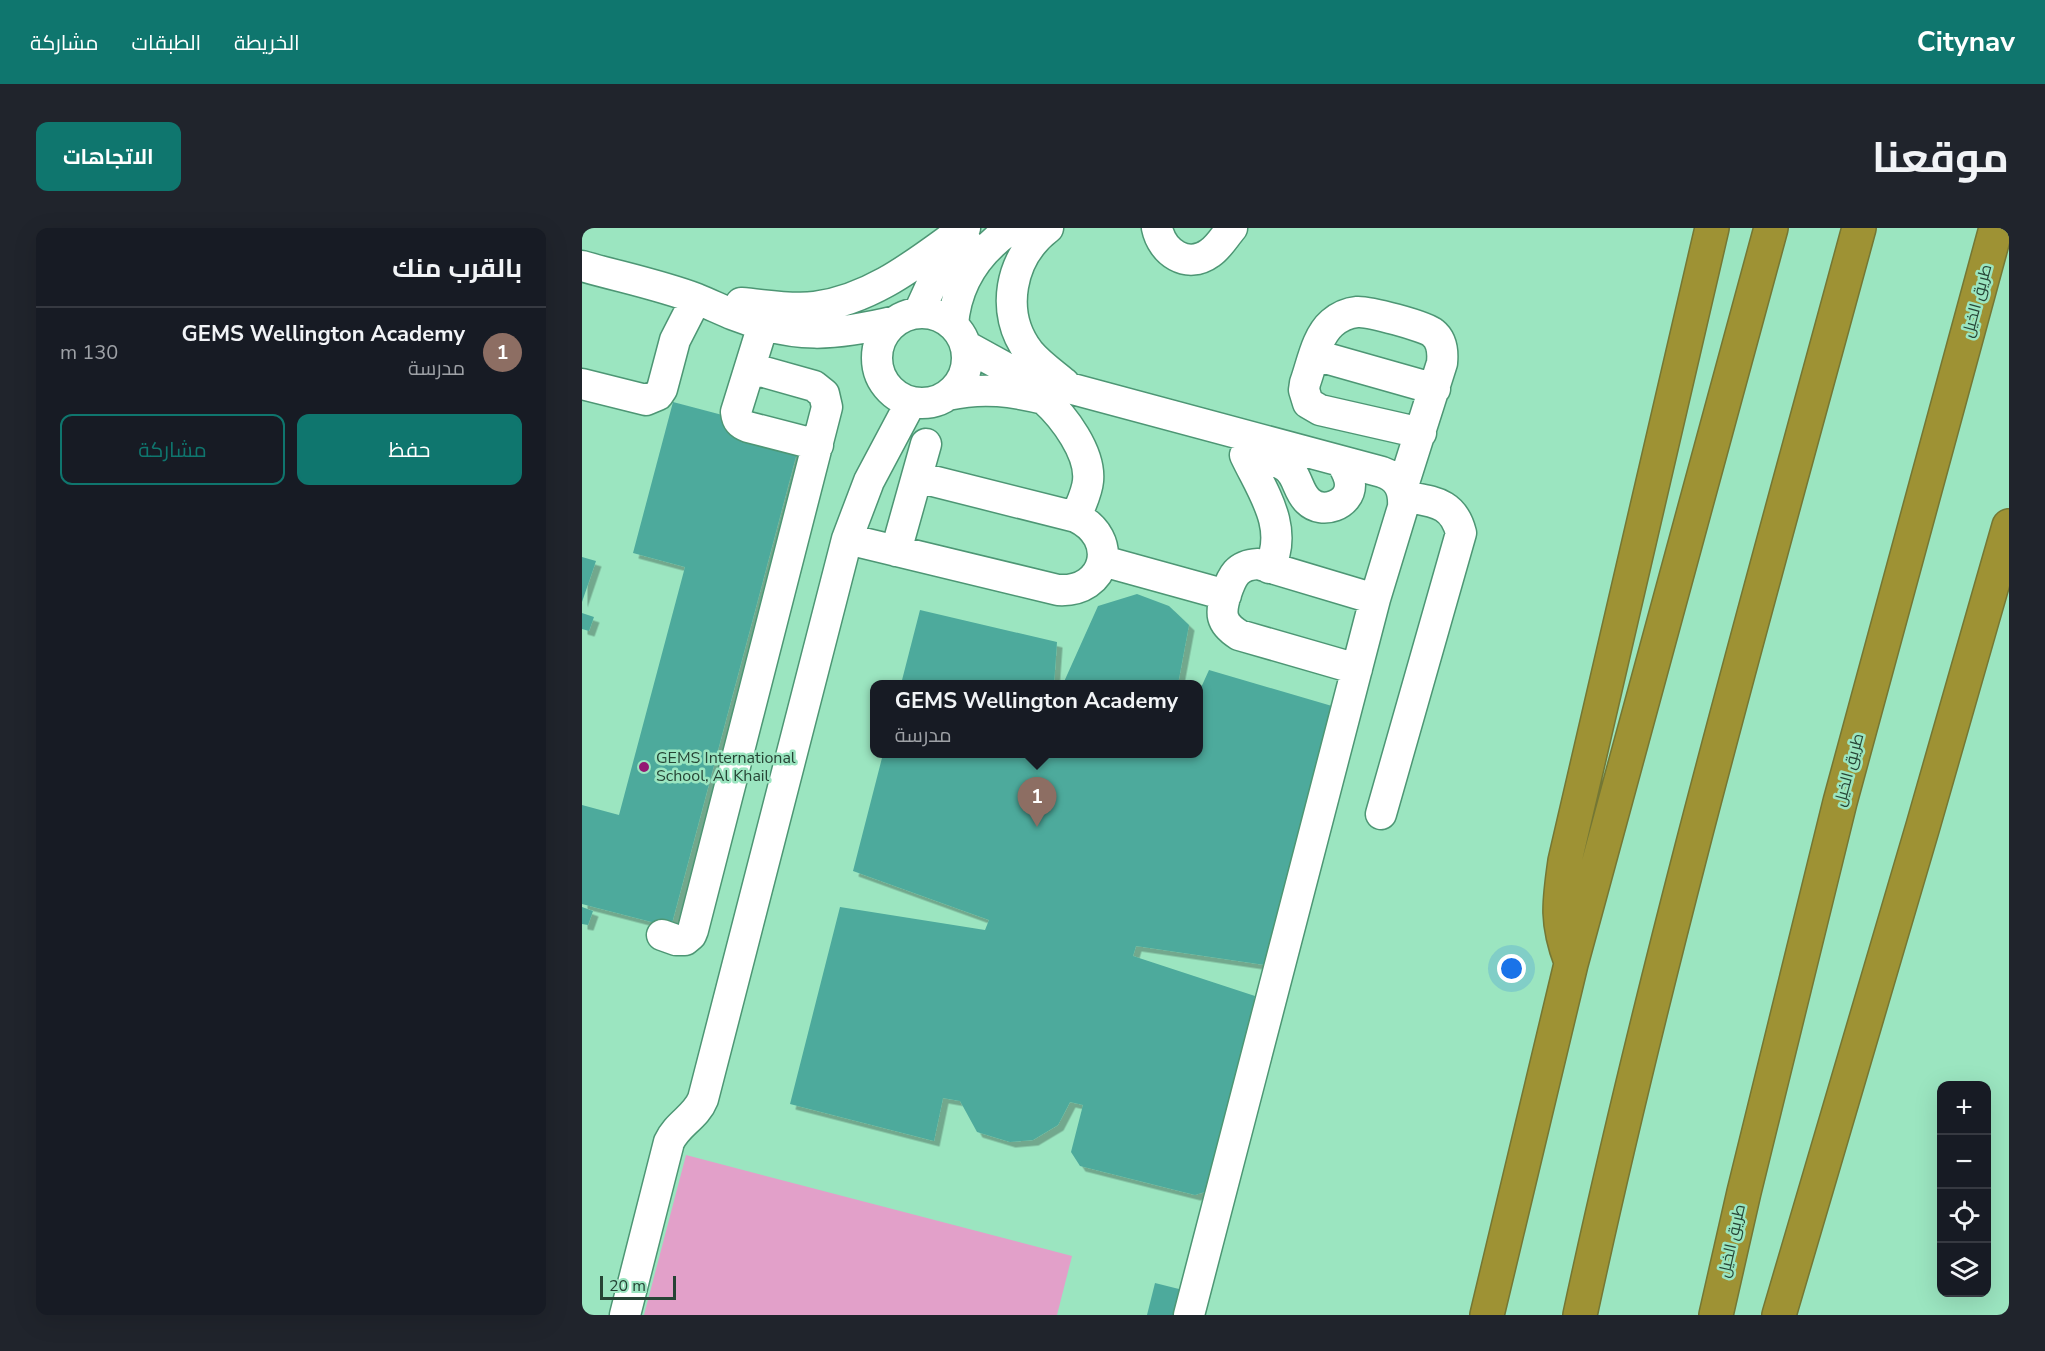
<!DOCTYPE html>
<html lang="ar">
<meta charset="utf-8">
<style>
body{margin:0;font-family:"Nunito Sans",Cairo,sans-serif;background:#20242c;color:#f1f3f6;direction:rtl}
.controls{position:absolute;right:18px;bottom:18px;display:grid;overflow:hidden;border-radius:12px;box-shadow:0 6px 24px #0002}
.controls button{width:54px;height:54px;display:grid;place-items:center;padding:0;border:0;border-bottom:2px solid #363941;background:#171b24;color:#f1f3f6;font:30px sans-serif}
.scale{position:absolute;left:18px;bottom:15px;width:76px;box-sizing:border-box;padding-left:6px;border:3px solid #264435;border-top:0;font-size:16px;line-height:21px;white-space:nowrap;color:#264435;-webkit-text-stroke:4px #9be5c0;paint-order:stroke}
.you{position:absolute;left:930px;top:741px;width:21px;height:21px;margin:-15px;border:4px solid #fff;border-radius:50%;background:#1a73e8;box-shadow:0 0 0 9px #1a73e833}
.badge{display:grid;place-items:center;width:39px;height:39px;border-radius:50%;background:#0f766e;color:#fff;font-size:20px;font-weight:700}
.pin{position:absolute;translate:-50% -50px;filter:drop-shadow(0 2px 3px #0008)}
.pin::after{content:'';position:absolute;top:32px;width:21px;height:18px;background:inherit;clip-path:polygon(0 0,100% 0,50% 100%)}
.popup{position:absolute;left:288px;top:452px;width:333px;height:78px;box-sizing:border-box;display:grid;place-content:center;border-radius:12px;background:#171b24;filter:drop-shadow(0 2px 4px #0005);font-size:20px;white-space:nowrap;color:#9ea1a6}
.popup b{font-size:22px;color:#f1f3f6}
.popup::after{content:'';position:absolute;left:50%;top:100%;margin-left:-12px;border:12px solid transparent;border-top-color:#171b24}
.list{margin:0;padding:0;list-style:none}
h2{display:flex;justify-content:space-between;align-items:center;height:78px;margin:0;padding:0 24px;font-size:26px}
h2 small{font-size:20px;font-weight:400;color:#9ea1a6}
.list li{display:grid;grid-template-columns:39px 1fr auto;gap:18px;align-items:center;box-sizing:border-box;height:90px;padding:0 24px;border-top:2px solid #363941}
.list b{display:block;font-size:22px;white-space:nowrap}
.list p{margin:0;font-size:20px;white-space:nowrap;color:#9ea1a6}
.list em{font-size:20px;font-style:normal;color:#9ea1a6}
.actions{display:flex;gap:12px;padding:18px 24px}
.actions a{flex:1;padding:14px 0;border:2px solid #0f766e;border-radius:12px;text-align:center;font-size:21px;color:#0f766e}
.actions .main{background:#0f766e;color:#fff}
.icon{flex:none;width:33px;height:33px;fill:none;stroke:currentColor;stroke-width:2;stroke-linecap:round;stroke-linejoin:round}
.map{position:relative;flex:none;width:1427px;height:1087px;overflow:hidden;direction:ltr;border-radius:12px}
header{display:flex;align-items:center;gap:36px;box-sizing:border-box;height:84px;padding:0 30px;background:#0f766e;color:#fff}
header strong{font-size:28px}
nav{display:flex;gap:33px;margin-inline-start:auto;font-size:21px}
.intro{display:flex;align-items:center;justify-content:space-between;box-sizing:border-box;height:144px;padding:0 36px}
h1{margin:0;font-size:42px}
.button{padding:15px 27px;border-radius:12px;background:#0f766e;color:#fff;font-size:21px;font-weight:700}
main{display:flex;gap:36px;padding:0 36px}
aside{flex:1;background:#171b24;border-radius:12px;box-shadow:0 6px 24px #0002}
.map>svg:first-child{display:block}
</style>
<header>
<strong>Citynav</strong>
<nav><a>الخريطة</a><a>الطبقات</a><a>مشاركة</a></nav>
</header>
<div class="intro"><h1>موقعنا</h1><a class="button">الاتجاهات</a></div>
<main>
<div class="map">
<svg width="1427" height="1087" viewBox="0 0 1427 1087">
<defs>
<filter id="shadow"><feDropShadow dx="5.5" dy="5.5" stdDeviation="0" flood-color="#0004"/></filter>
</defs>
<rect width="100%" height="100%" fill="#9be5c0"/>
<path fill="#e2a0c9" d="M 104,927 L 490,1028 L 475,1087 L 62,1087 Z"/>
<path fill="#4eaa9c" filter="url(#shadow)" d="M 91,174 L 148,189 L 145,202 L 216,221 L 89,699 L 0,676 L 0,577 L 37,587 L 103,339 L 51,325 Z
M 0,329 L 14,333 L 0,374 Z
M 555,366 L 587,378 L 607,397 L 596,456 L 481,456 L 516,378 Z
M 338,382 L 475,414 L 472,456 L 319,456 Z
M 0,385 L 12,389 L 7,403 L 0,401 Z
M 627,442 L 750,478 L 683,737 L 554,718 L 551,728 L 673,768 L 626,963 L 613,967 L 498,938 L 489,924 L 501,877 L 488,874 L 476,897 L 451,912 L 428,914 L 395,904 L 378,873 L 361,870 L 352,913 L 208,876 L 258,679 L 403,702 L 407,692 L 271,643 L 301,526 L 617,526 L 617,464 Z
M 0,679 L 11,683 L 6,697 L 0,696 Z
M 573,1055 L 605,1063 L 599,1087 L 565,1087 Z"/>
<g fill="none" stroke-linecap="round" stroke-linejoin="round">
<defs>
<path id="minor" d="M 466,0 C 428,29 417,85 447,124 C 457,136 470,145 482,155
M 575,0 C 580,24 605,42 628,25 C 637,19 643,8 650,0
M 0,38 C 38,49 78,57 115,71 C 127,76 140,82 152,87 C 213,111 252,108 314,93
M 159,75 C 184,77 208,82 233,79 C 292,71 337,33 383,0
M 337,84 L 348,60 L 383,11
M295 130a45 45 0 1 1 90 0a45 45 0 1 1-90 0Z
M 181,97 L 154,184 C 155,193 158,196 166,199 L 236,217
M 371,97 C 374,56 396,23 430,0
M 384,118 L 424,140 L 446,149 L 800,244 C 817,250 822,262 821,279 L 793,371 L 607,1087
M 733,127 L 853,161
M 0,156 L 64,172 L 76,167 L 80,161 L 93,112 L 114,71
M 366,167 C 401,159 431,163 466,172
M 462,171 C 482,189 509,225 506,253 C 505,265 498,278 494,289
M 663,227 C 680,263 708,300 687,340
M 671,229 C 681,231 694,232 703,238 C 716,246 715,263 726,273 C 740,287 768,277 768,257 C 768,248 764,242 760,235
M 820,261 L 860,135 C 861,125 861,113 851,105 C 843,98 786,83 775,84 C 765,85 757,89 750,95 C 734,109 730,136 723,155 L 722,162 L 726,175 L 738,182 L 839,205
M 265,311 L 476,362 C 525,365 538,310 494,289 L 335,249
M 314,323 L 344,216
M 521,333 L 644,367
M 775,441 L 657,407 C 638,395 638,385 644,366 C 650,348 655,337 676,336 L 793,371
M 799,586 L 879,305 C 871,273 850,274 822,268
M 80,707 L 94,712 L 103,712 L 109,707 L 111,702 L 245,179 L 242,166 L 232,158 L 168,140
M 43,1087 L 87,914 C 95,896 114,889 121,871 L 265,311 L 287,253 L 329,174"/>
<path id="highway" d="M 989,734 C 974,694 977,675 983,633 L 1130,0
M 905,1087 L 989,736 L 1189,0
M 998,1087 C 1077,721 1179,361 1277,0
M 1134,1087 L 1162,964 L 1258,574 L 1414,0
M 1197,1087 L 1341,598 L 1427,298"/>
</defs>
<use href="#minor" stroke="#4d9674" stroke-width="33"/>
<use href="#highway" stroke="#747734" stroke-width="36"/>
<use href="#minor" stroke="#fff" stroke-width="30"/>
<use href="#highway" stroke="#9e9234" stroke-width="33"/>
</g>
<circle fill="#941873" stroke="#9be5c0" stroke-width="2" cx="62" cy="539" r="6"/>
<g text-anchor="middle" dominant-baseline="central" stroke-width="5" stroke-linejoin="round" paint-order="stroke">
<g font-size="16" fill="#264435" stroke="#9be5c0">
<text transform="translate(1395 73) rotate(-75)">طريق الخيل</text>
<text transform="translate(1267 542) rotate(-75)">طريق الخيل</text>
<text transform="translate(1150 1013) rotate(-77)">طريق الخيل</text>
</g>
<g font-size="16" fill="#264435" stroke="#9be5c0" text-anchor="start">
<text x="74" y="530">GEMS International<tspan x="74" dy="18">School, Al Khail</tspan></text>
</g>
</g>
</svg>
<div class="controls">
<button>+</button>
<button>−</button>
<button><svg class="icon" aria-label="locate" viewBox="0 0 24 24"><circle cx="12" cy="12" r="6"/><path d="M12 2v4M12 18v4M2 12h4M18 12h4"/></svg></button>
<button><svg class="icon" aria-label="layers" viewBox="0 0 24 24"><path d="M12 4l9 5-9 5-9-5zM3 14l9 5 9-5"/></svg></button>
</div>
<div class="scale">20 m</div>
<div class="you"></div>
<div class="pin badge" style="left:455px;top:599px;background:#8d6e63">1</div>
<div class="popup"><b>GEMS Wellington Academy</b>مدرسة</div>
</div>
<aside>
<h2>بالقرب منك<small></small></h2>
<ul class="list">
<li><span class="badge" style="background:#8d6e63">1</span><div><b>GEMS Wellington Academy</b><p>مدرسة</p></div><em>130 m</em></li>
</ul>
<div class="actions"><a class="main">حفظ</a><a>مشاركة</a></div>
</aside>
</main>
